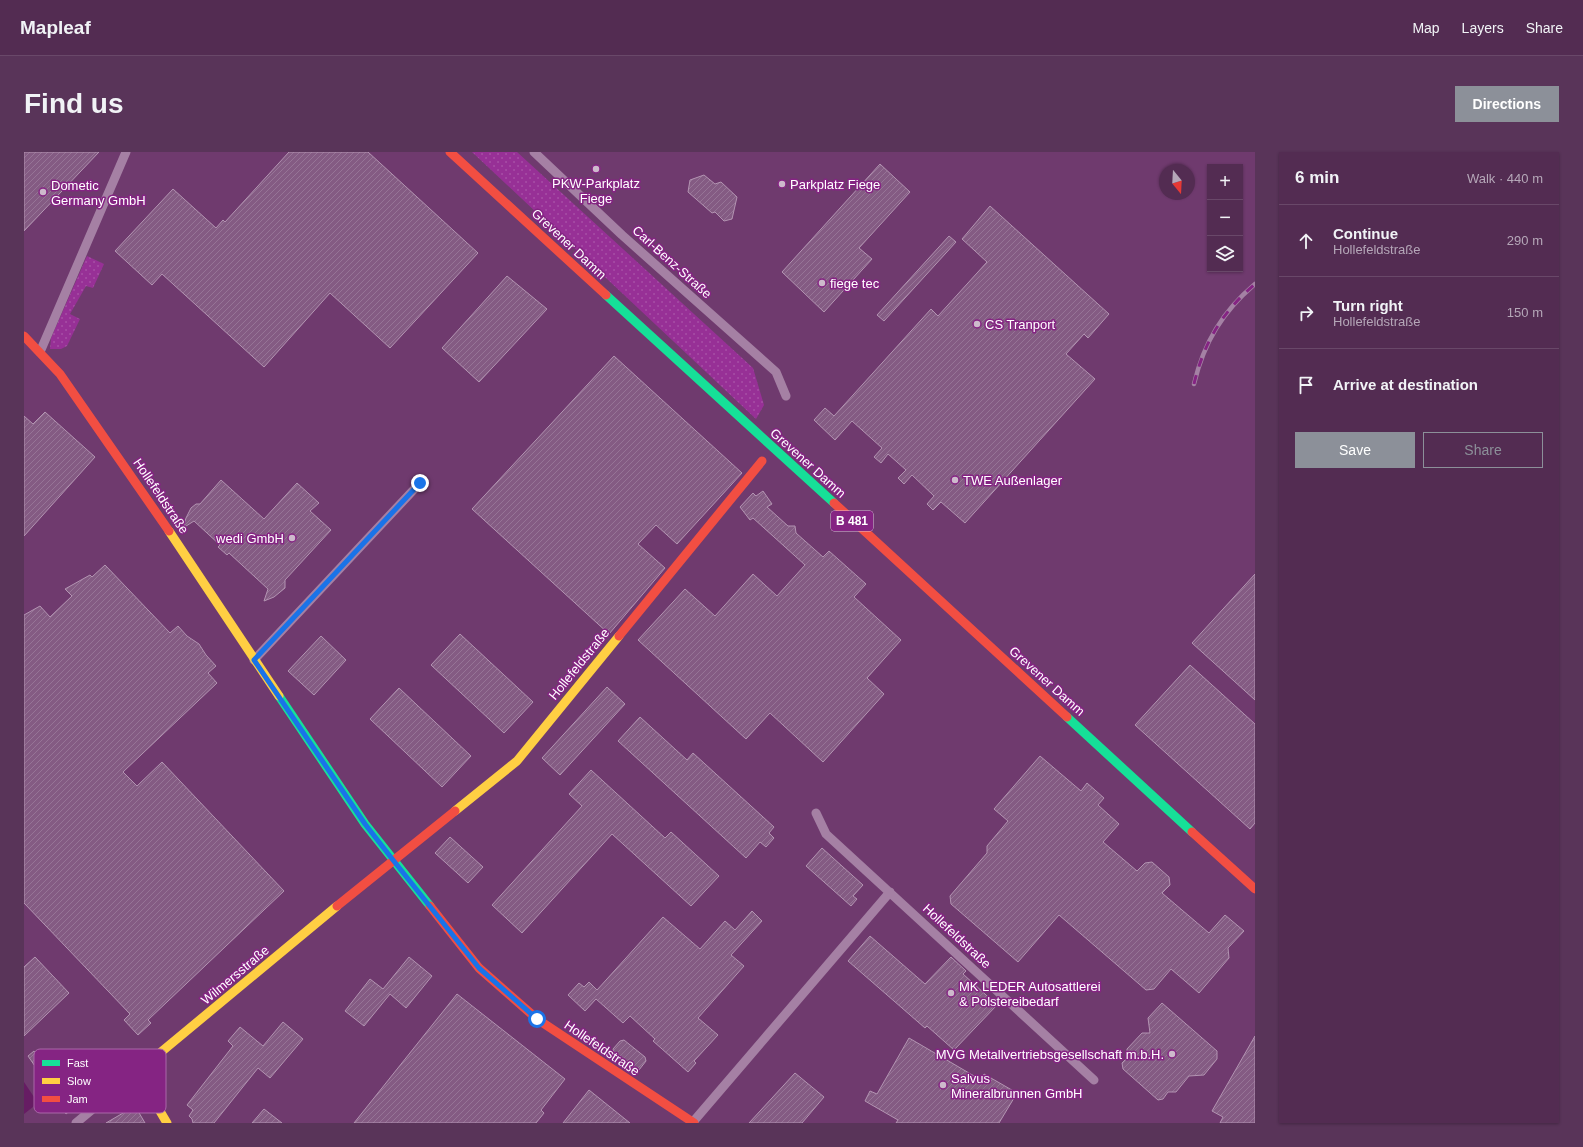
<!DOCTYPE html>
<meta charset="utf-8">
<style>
body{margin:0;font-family:Helvetica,sans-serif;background:#593459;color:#f1f3f6}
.controls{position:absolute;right:12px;top:12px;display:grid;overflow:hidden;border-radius:0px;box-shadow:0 1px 3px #0004}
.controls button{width:36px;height:36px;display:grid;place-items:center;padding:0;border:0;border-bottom:1px solid #694869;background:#532c52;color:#f1f3f6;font:20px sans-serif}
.compass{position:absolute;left:1135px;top:12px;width:36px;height:36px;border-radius:50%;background:#532c52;box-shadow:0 1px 3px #0004;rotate:162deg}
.stop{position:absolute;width:12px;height:12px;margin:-9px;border:3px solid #1a73e8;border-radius:50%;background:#fff}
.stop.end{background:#1a73e8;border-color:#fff;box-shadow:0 1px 4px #0008}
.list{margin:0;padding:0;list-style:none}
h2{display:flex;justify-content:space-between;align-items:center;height:52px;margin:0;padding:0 16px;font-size:17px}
h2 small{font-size:13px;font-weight:400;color:#b5a7b8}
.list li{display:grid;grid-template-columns:26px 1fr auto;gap:12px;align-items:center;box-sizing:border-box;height:72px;padding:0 16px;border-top:1px solid #694869}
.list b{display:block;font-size:15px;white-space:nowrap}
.list p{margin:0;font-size:13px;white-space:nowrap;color:#b5a7b8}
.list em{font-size:13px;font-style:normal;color:#b5a7b8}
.actions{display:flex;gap:8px;padding:12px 16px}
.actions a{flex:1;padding:9px 0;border:1px solid #8c9099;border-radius:0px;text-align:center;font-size:14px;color:#8c9099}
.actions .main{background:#8c9099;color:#fff}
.icon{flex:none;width:22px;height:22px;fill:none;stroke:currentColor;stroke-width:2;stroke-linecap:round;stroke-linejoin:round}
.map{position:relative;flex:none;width:1231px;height:971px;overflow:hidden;border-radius:0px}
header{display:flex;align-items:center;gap:24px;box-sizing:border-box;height:56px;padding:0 20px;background:#532c52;border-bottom:1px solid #694869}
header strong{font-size:19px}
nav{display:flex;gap:22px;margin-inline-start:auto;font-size:14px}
.intro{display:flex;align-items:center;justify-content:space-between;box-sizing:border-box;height:96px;padding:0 24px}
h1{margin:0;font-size:28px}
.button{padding:10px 18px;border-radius:0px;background:#8c9099;color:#fff;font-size:14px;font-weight:700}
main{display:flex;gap:24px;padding:0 24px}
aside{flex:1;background:#532c52;border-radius:0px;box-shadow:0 1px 3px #0004}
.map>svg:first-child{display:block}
</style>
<header>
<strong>Mapleaf</strong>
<nav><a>Map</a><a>Layers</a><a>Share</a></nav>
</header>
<div class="intro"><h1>Find us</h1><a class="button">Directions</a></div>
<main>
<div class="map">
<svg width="1231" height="971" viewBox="0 0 1231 971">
<defs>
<pattern id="grass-dots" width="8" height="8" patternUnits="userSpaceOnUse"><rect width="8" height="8" fill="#973096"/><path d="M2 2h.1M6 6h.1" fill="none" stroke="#a74fa6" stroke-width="1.8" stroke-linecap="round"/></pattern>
<pattern id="building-hatch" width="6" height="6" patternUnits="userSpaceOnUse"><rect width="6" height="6" fill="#845b83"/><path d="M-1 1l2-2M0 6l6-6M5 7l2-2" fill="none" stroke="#967496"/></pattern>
</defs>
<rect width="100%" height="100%" fill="#6f3a6e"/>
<path fill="url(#grass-dots)" d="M 448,0 L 493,0 L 729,216 L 740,253 L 732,267 Z
M 63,104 L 80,112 L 69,136 L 62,134 L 46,162 L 56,167 L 43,194 L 37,197 L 26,197 L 27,186 Z"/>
<path fill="#661c63" d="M 0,930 L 14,951 L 0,962 Z"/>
<path fill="url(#building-hatch)" stroke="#b394b2" d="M 0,0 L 75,0 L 0,79 Z
M 265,0 L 344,0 L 454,101 L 366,196 L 306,141 L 240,215 L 138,122 L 128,133 L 91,99 L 149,37 L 192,76 L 199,68 L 201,70 Z
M 856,12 L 886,40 L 835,96 L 848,107 L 800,160 L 758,120 Z
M 680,23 L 691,32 L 697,30 L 713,45 L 708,67 L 700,69 L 691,60 L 688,61 L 664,40 L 666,28 Z
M 966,54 L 1085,162 L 1064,186 L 1060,182 L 1042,202 L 1071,227 L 941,371 L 917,350 L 909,358 L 903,352 L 910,344 L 888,323 L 880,332 L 874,326 L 882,318 L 864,302 L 857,311 L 850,305 L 858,296 L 828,269 L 811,288 L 790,268 L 801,256 L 810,264 L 907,157 L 914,164 L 963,110 L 938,87 Z
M 925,84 L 932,90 L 860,169 L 853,163 Z
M 483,124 L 523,157 L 455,230 L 418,196 Z
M 590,204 L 718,321 L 653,392 L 632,373 L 614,392 L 641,416 L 585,482 L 448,357 Z
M 21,260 L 71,305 L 0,384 L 0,264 L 9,272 Z
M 197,328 L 240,367 L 273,331 L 295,351 L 286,359 L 307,378 L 261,428 L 261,436 L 250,445 L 240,449 L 244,437 L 205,401 L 203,403 L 194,395 L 196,393 L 170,369 L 159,376 L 162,366 L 167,356 L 172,352 L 176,352 Z
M 739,339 L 748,352 L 743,355 L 764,374 L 771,374 L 772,381 L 799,405 L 805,399 L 842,432 L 830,445 L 877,488 L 843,526 L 860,542 L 799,610 L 746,561 L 722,587 L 614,488 L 661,437 L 691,464 L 729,422 L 753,444 L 781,413 L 729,366 L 726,368 L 716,355 L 729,341 L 732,344 Z
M 81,413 L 146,481 L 154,474 L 163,484 L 175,492 L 182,503 L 192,514 L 184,521 L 193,531 L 99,620 L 113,634 L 138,610 L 260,739 L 124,868 L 127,871 L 114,883 L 100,868 L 106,862 L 0,751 L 0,463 L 16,454 L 26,465 L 48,444 L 41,437 L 66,423 L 68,425 Z
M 1231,422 L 1231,548 L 1168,491 Z
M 436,482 L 509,550 L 480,581 L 407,513 Z
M 297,484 L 322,508 L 290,543 L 264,519 Z
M 1166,513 L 1231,572 L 1231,671 L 1226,677 L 1111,573 Z
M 583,535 L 601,552 L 536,623 L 518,606 Z
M 375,536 L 447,604 L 418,635 L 346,567 Z
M 616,565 L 663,608 L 669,601 L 750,675 L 745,681 L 750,686 L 742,695 L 736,690 L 722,706 L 594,589 Z
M 1016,604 L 1057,639 L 1063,631 L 1080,646 L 1074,653 L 1095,672 L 1079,690 L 1113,719 L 1121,711 L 1128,710 L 1145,725 L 1146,733 L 1138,741 L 1185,781 L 1201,763 L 1220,779 L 1204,796 L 1205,806 L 1175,841 L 1147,817 L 1130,837 L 1122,838 L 1035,763 L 994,810 L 927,752 L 926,744 L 963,701 L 963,694 L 984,669 L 970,657 Z
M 567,618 L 641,686 L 647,680 L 695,724 L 667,754 L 588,682 L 498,781 L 468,753 L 558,654 L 545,642 Z
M 426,685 L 459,715 L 444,731 L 411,701 Z
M 798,696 L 839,733 L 829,744 L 833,747 L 827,754 L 782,714 Z
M 728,759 L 738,769 L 707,803 L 720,814 L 674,866 L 694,883 L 670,909 L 672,911 L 664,920 L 629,889 L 631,887 L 606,864 L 599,871 L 572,847 L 561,859 L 544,843 L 555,831 L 560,835 L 565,830 L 573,838 L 639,765 L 676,797 L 701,769 L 711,778 Z
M 846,784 L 901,832 L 927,805 L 942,819 L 939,822 L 973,853 L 930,898 L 903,874 L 901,876 L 824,809 Z
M 11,805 L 45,841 L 0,884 L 0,815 Z
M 385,805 L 408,824 L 382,856 L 366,842 L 340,874 L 321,859 L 346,827 L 359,837 Z
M 433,842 L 541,927 L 517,958 L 520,961 L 512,971 L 330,971 Z
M 1138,851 L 1193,899 L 1193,907 L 1180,923 L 1165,924 L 1152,940 L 1144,940 L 1139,947 L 1134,948 L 1099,917 L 1098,911 L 1103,906 L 1103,897 L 1118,881 L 1126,881 L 1124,866 Z
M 259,870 L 279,887 L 246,926 L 234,916 L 190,971 L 169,971 L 168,967 L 165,964 L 169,958 L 163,953 L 209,894 L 204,889 L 216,875 L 239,894 Z
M 1231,884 L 1231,971 L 1196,971 L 1199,965 L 1188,959 Z
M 885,886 L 957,928 L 960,922 L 993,941 L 975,971 L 872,971 L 874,968 L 841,949 L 846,939 L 853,942 Z
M 600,888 L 621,905 L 622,909 L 615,918 L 611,918 L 590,901 L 589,897 L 596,889 Z
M 10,899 L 22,915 L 15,920 L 4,904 Z
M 61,916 L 76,934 L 42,962 L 27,943 Z
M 771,921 L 800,945 L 778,971 L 725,971 Z
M 565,938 L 606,971 L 539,971 Z
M 111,954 L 121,971 L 82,971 Z
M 240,957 L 258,971 L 228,971 Z"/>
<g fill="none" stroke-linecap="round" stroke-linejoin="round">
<path stroke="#a580a4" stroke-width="9" d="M 510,0 L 598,83 L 752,220 L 762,244
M 16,200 L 102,0
M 230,508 L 396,331
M 792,661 L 802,682 L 1070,928
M 669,970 L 866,740
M 52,971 L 113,920"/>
<path stroke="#16e098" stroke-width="9" d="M 582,143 L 810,351
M 255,544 L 341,672 L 406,754
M 1043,565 L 1168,680"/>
<path stroke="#ffcf43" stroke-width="9" d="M 145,379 L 255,544
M 431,659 L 493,609 L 595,484
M 143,971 L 113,920 L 313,754"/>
<path stroke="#f24e42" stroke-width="9" d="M 426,0 L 582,143
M 0,184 L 36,222 L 145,379
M 810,351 L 1043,565
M 595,484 L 738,309
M 1168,680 L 1231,737
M 313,754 L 431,659
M 406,754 L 455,816 L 513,867 L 670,971"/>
<defs>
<path id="rail" d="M 1170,232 C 1180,190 1199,159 1231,132"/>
</defs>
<use href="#rail" stroke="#a481a4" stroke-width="4.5"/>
<use href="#rail" stroke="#852483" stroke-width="3" stroke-dasharray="9" stroke-linecap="butt"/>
</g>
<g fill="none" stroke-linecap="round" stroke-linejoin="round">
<path stroke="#1a73e8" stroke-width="5" d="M 396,331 L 230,508 L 341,672 L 369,708 L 455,816 L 513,867"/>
</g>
<g fill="#cdbacc" stroke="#852483" stroke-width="1.5">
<circle cx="572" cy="17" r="4"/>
<circle cx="758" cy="32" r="4"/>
<circle cx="19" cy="40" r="4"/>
<circle cx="798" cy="131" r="4"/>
<circle cx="953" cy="172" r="4"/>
<circle cx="931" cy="328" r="4"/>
<circle cx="268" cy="386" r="4"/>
<circle cx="927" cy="841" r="4"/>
<circle cx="1148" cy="902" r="4"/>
<circle cx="919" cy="933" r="4"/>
</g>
<g text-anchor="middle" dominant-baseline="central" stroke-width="3" stroke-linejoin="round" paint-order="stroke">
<rect fill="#852483" stroke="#dabdda" stroke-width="1" x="807" y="359" width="42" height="20" rx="3"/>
<g font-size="12" font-weight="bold" fill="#fff">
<text x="828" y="369">B 481</text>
</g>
<g font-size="13" fill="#fff" stroke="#852483" text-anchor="start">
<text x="572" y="31" text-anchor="middle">PKW-Parkplatz<tspan x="572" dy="15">Fiege</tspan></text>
<text x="766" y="32">Parkplatz Fiege</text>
<text x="27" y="33">Dometic<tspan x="27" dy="15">Germany GmbH</tspan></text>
<text x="806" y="131">fiege tec</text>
<text x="961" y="172">CS Tranport</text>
<text x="939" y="328">TWE Außenlager</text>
<text x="260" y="386" text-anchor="end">wedi GmbH</text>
<text x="935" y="834">MK LEDER Autosattlerei<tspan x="935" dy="15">&amp; Polstereibedarf</tspan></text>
<text x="1140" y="902" text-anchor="end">MVG Metallvertriebsgesellschaft m.b.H.</text>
<text x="927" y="926">Salvus<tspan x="927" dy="15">Mineralbrunnen GmbH</tspan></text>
</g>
<g font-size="13" fill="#fff" stroke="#852483">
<text transform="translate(545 92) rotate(43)">Grevener Damm</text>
<text transform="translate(648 110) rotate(42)">Carl-Benz-Straße</text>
<text transform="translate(784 311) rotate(42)">Grevener Damm</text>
<text transform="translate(137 344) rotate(56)">Hollefeldstraße</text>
<text transform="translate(555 512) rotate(-51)">Hollefeldstraße</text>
<text transform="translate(1023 529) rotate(42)">Grevener Damm</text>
<text transform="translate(933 784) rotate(43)">Hollefeldstraße</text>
<text transform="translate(211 823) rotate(-40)">Wilmersstraße</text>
<text transform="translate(578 896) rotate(34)">Hollefeldstraße</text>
</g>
</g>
<rect x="10" y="897" width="132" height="64" rx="6" fill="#852483" stroke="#aa66a8" stroke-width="1"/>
<rect x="18" y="908" width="18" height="6" fill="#16e098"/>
<rect x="18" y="926" width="18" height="6" fill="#ffcf43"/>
<rect x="18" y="944" width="18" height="6" fill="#f24e42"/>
<g font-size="11" fill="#fff">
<text x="43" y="915">Fast</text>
<text x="43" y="933">Slow</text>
<text x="43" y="951">Jam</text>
</g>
</svg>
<div class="controls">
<button>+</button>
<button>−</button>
<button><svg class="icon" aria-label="layers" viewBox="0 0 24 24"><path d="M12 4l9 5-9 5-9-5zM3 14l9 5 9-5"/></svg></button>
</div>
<svg class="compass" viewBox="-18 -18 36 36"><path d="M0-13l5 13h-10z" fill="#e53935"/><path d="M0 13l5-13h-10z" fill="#b5a7b8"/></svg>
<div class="stop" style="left:513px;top:867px"></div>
<div class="stop end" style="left:396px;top:331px"></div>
</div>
<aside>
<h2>6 min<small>Walk · 440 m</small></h2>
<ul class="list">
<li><svg class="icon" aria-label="ahead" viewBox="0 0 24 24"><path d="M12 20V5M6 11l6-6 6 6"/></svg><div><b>Continue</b><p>Hollefeldstraße</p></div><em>290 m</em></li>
<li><svg class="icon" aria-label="right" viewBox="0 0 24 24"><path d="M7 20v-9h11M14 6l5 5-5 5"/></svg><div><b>Turn right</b><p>Hollefeldstraße</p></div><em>150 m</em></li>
<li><svg class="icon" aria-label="arrive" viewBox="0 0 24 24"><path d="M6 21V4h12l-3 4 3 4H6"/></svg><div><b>Arrive at destination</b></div></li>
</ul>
<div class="actions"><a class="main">Save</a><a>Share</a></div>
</aside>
</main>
